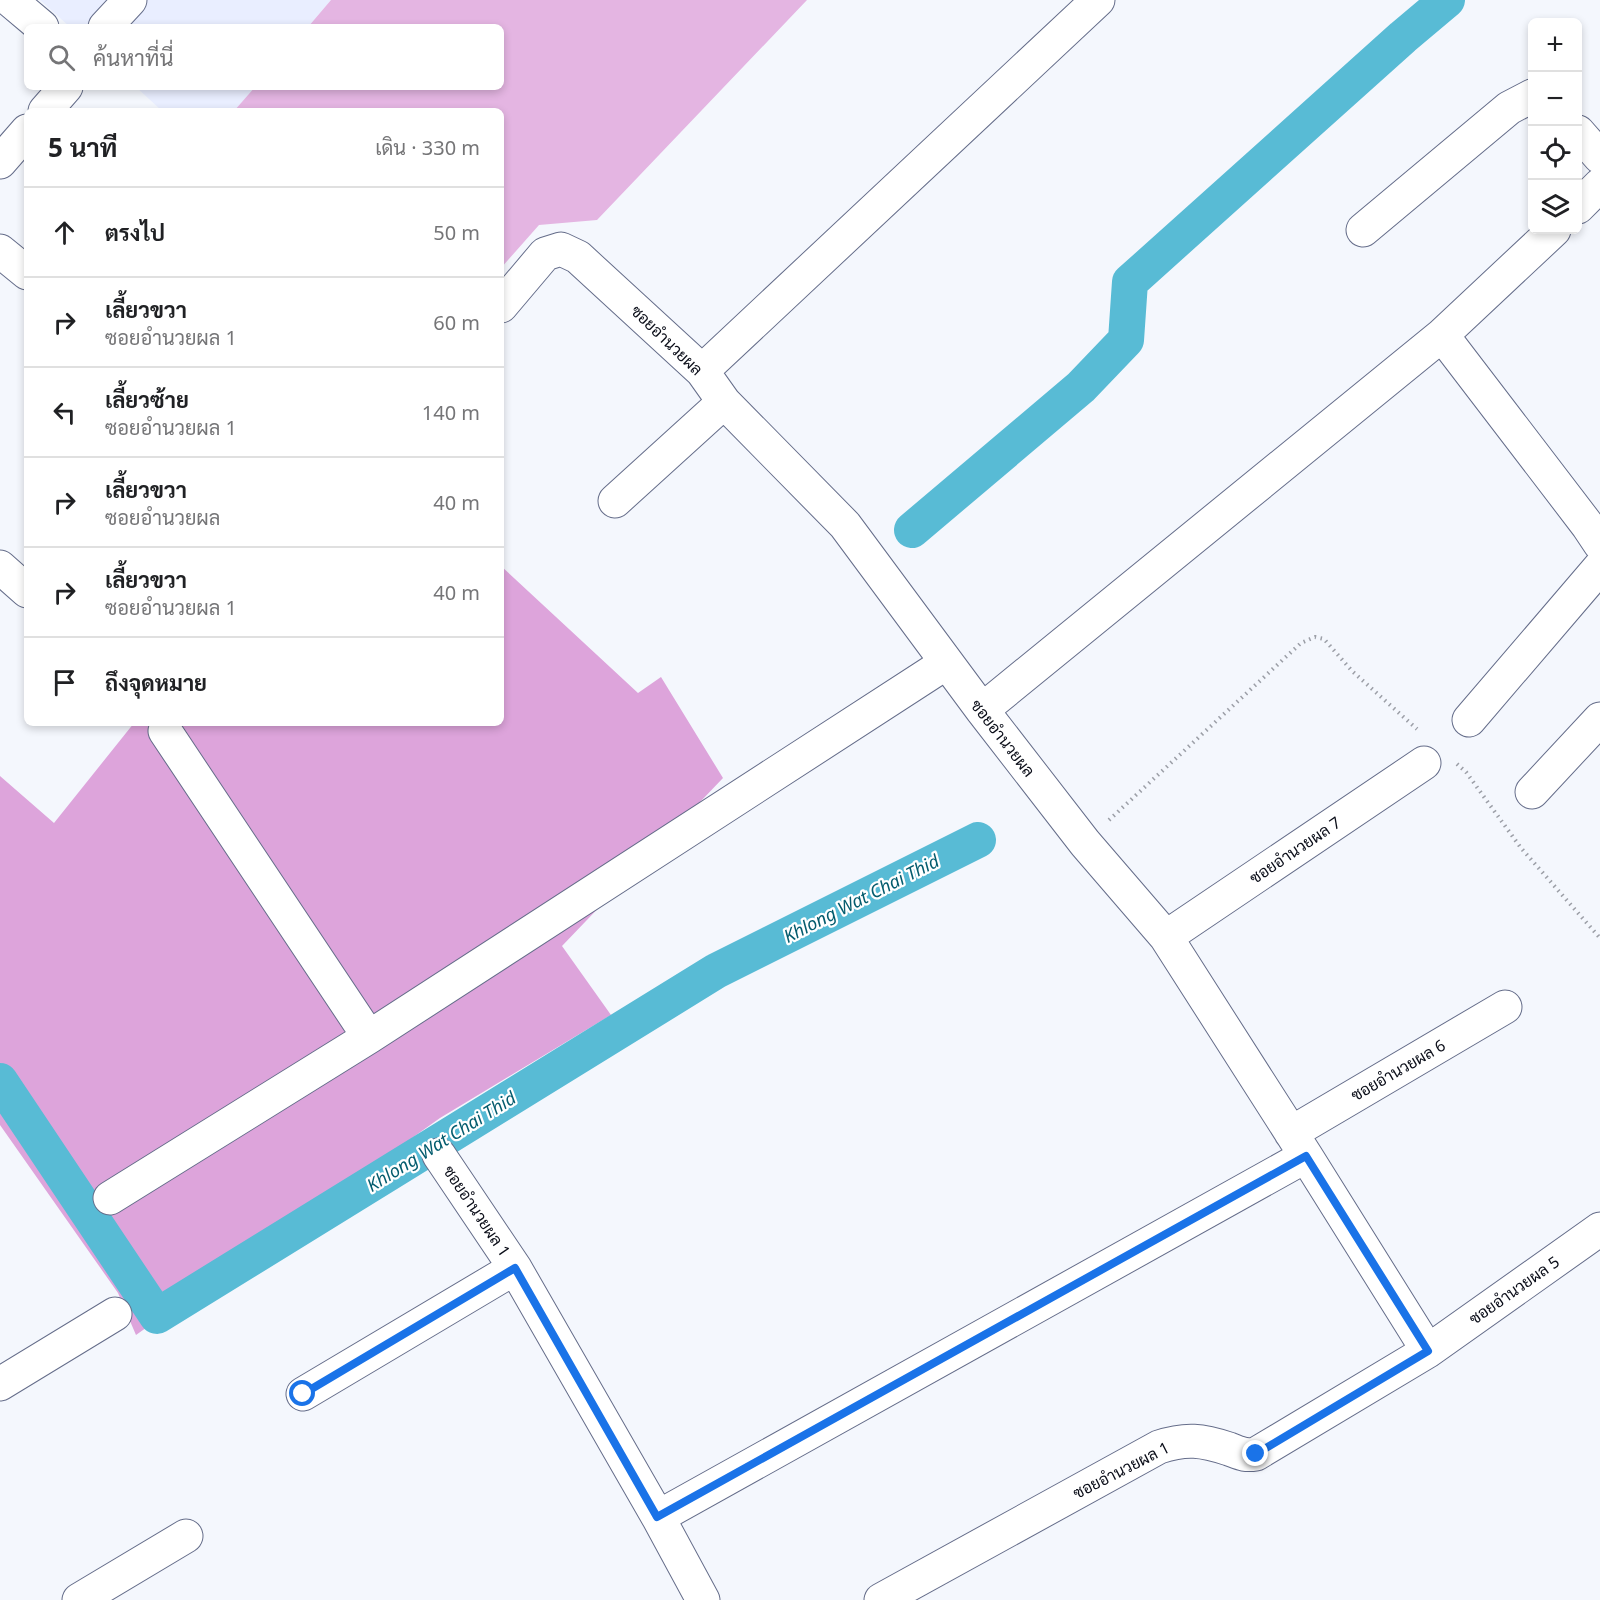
<!DOCTYPE html>
<html lang="th">
<meta charset="utf-8">
<style>
body{margin:0;font-family:"Noto Sans",Sarabun,sans-serif;background:#f6f6f6;color:#202124}
.controls{position:absolute;right:18px;top:18px;display:grid;overflow:hidden;border-radius:9px;box-shadow:0 3px 9px #0003}
.controls button{width:54px;height:54px;display:grid;place-items:center;padding:0;border:0;border-bottom:2px solid #e0e0e0;background:#fff;color:#202124;font:30px sans-serif}
.stop{position:absolute;width:18px;height:18px;margin:-14px;border:4px solid #1a73e8;border-radius:50%;background:#fff}
.stop.end{background:#1a73e8;border-color:#fff;box-shadow:0 2px 6px #0008}
.list{margin:0;padding:0;list-style:none}
h2{display:flex;justify-content:space-between;align-items:center;height:78px;margin:0;padding:0 24px;font-size:26px}
h2 small{font-size:20px;font-weight:400;color:#757577}
.list li{display:grid;grid-template-columns:39px 1fr auto;gap:18px;align-items:center;box-sizing:border-box;height:90px;padding:0 24px;border-top:2px solid #e0e0e0}
.list b{display:block;font-size:22px;white-space:nowrap}
.list p{margin:0;font-size:20px;white-space:nowrap;color:#757577}
.list em{font-size:20px;font-style:normal;color:#757577}
.icon{flex:none;width:33px;height:33px;fill:none;stroke:currentColor;stroke-width:2;stroke-linecap:round;stroke-linejoin:round}
.map{position:relative;flex:none;width:1600px;height:1600px;overflow:hidden}
.search{position:absolute;background:#fff;box-shadow:0 3px 9px #0003;left:24px;top:24px;width:480px;height:66px;display:flex;align-items:center;gap:15px;box-sizing:border-box;padding:0 21px;border-radius:9px;color:#757577;font-size:22px}
.panel{position:absolute;background:#fff;box-shadow:0 3px 9px #0003;left:24px;top:108px;width:480px;height:618px;border-radius:9px}
.map>svg:first-child{display:block}
</style>
<div class="map">
<svg width="1600" height="1600" viewBox="0 0 1600 1600">
<rect width="100%" height="100%" fill="#f4f7fd"/>
<path fill="#e9eeff" d="M 40,0 L 331,0 L 308,27 L 70,27 Z
M 136,87 L 255,87 L 234,111 L 162,111 Z"/>
<path fill="#e4b5e2" d="M 331,0 L 807,0 L 597,220 L 539,225 L 501,268 L 501,111 L 234,111 L 255,87 L 501,87 L 501,27 L 308,27 Z"/>
<path fill="#dda4db" d="M 501,566 L 638,693 L 661,677 L 723,778 L 562,946 L 611,1015 L 440,1118 L 136,1335 L 118,1293 L 0,1125 L 0,776 L 54,823 L 134,723 L 501,723 Z"/>
<g fill="none" stroke-linecap="round" stroke-linejoin="round">
<path stroke="#58bbd5" stroke-width="36" d="M 912,530 L 1081,387 L 1126,340 L 1130,282 L 1403,37 L 1447,0
M 0,1081 L 157,1316 L 716,971 L 978,840"/>
<defs>
<path id="minor" d="M 10,0 L 42,27
M 105,27 L 130,0
M 45,111 L 66,87
M 1578,132 L 1600,157
M 0,162 L 27,131
M 1578,207 L 1600,185
M 1363,230 L 1509,108 L 1532,96
M 0,251 L 27,273
M 501,306 L 545,254 L 561,249 L 578,257 L 702,371 L 724,402 L 845,525 L 982,710 L 1085,843 L 1166,937 L 1306,1156 L 1428,1351
M 1442,335 L 1588,526 L 1600,544
M 702,371 L 1098,0
M 615,501 L 724,402
M 0,567 L 27,591
M 982,710 L 1442,335 L 1554,230
M 1469,720 L 1600,567
M 165,731 L 369,1037
M 1532,792 L 1600,719
M 1166,937 L 1424,763
M 1291,1133 L 1505,1007
M 439,1155 L 515,1268 L 658,1517 L 703,1600
M 110,1198 L 369,1037 L 946,663
M 0,1384 L 115,1314
M 303,1394 L 515,1268
M 658,1517 L 1306,1156
M 79,1600 L 186,1536
M 881,1600 L 1159,1447 C 1186,1438 1202,1440 1229,1449 C 1240,1453 1244,1456 1256,1454 L 1428,1351 L 1600,1229"/>
</defs>
<use href="#minor" stroke="#656d8a" stroke-width="35"/>
<path stroke="#9c9fa7" stroke-width="4" stroke-dasharray="1.5 4.5" stroke-linecap="butt" d="M 1457,764 L 1466,772 L 1521,848 L 1600,938
M 1109,820 L 1301,643 L 1315,637 L 1324,639 L 1352,671 L 1417,729"/>
<use href="#minor" stroke="#fff" stroke-width="33"/>
</g>
<g fill="none" stroke-linecap="round" stroke-linejoin="round">
<path stroke="#1a73e8" stroke-width="8" d="M 303,1394 L 515,1268 L 657,1517 L 1306,1156 L 1428,1351 L 1256,1454"/>
</g>
<g text-anchor="middle" dominant-baseline="central" stroke-width="4.5" stroke-linejoin="round" paint-order="stroke">
<g font-size="16" fill="#0a0d18" stroke="#fff">
<text transform="translate(667 340) rotate(44)">ซอยอำนวยผล</text>
<text transform="translate(1003 738) rotate(52)">ซอยอำนวยผล</text>
<text transform="translate(1295 850) rotate(-34)">ซอยอำนวยผล 7</text>
<text transform="translate(1398 1070) rotate(-30)">ซอยอำนวยผล 6</text>
<text transform="translate(477 1211) rotate(56)">ซอยอำนวยผล 1</text>
<text transform="translate(1514 1290) rotate(-35)">ซอยอำนวยผล 5</text>
<text transform="translate(1121 1470) rotate(-27)">ซอยอำนวยผล 1</text>
</g>
<g font-size="18" font-style="italic" fill="#045c6e" stroke="#fff">
<text transform="translate(861 898) rotate(-27)">Khlong Wat Chai Thid</text>
<text transform="translate(441 1141) rotate(-32)">Khlong Wat Chai Thid</text>
</g>
</g>
</svg>
<div class="controls">
<button>+</button>
<button>−</button>
<button><svg class="icon" aria-label="locate" viewBox="0 0 24 24"><circle cx="12" cy="12" r="6"/><path d="M12 2v4M12 18v4M2 12h4M18 12h4"/></svg></button>
<button><svg class="icon" aria-label="layers" viewBox="0 0 24 24"><path d="M12 4l9 5-9 5-9-5zM3 14l9 5 9-5"/></svg></button>
</div>
<div class="stop" style="left:303px;top:1394px"></div>
<div class="stop end" style="left:1256px;top:1454px"></div>
<div class="search"><svg class="icon" aria-label="search" viewBox="0 0 24 24"><circle cx="10" cy="10" r="6"/><path d="M15 15l6 6"/></svg>ค้นหาที่นี่</div>
<section class="panel">
<h2>5 นาที<small>เดิน · 330 m</small></h2>
<ul class="list">
<li><svg class="icon" aria-label="ahead" viewBox="0 0 24 24"><path d="M12 20V5M6 11l6-6 6 6"/></svg><div><b>ตรงไป</b></div><em>50 m</em></li>
<li><svg class="icon" aria-label="right" viewBox="0 0 24 24"><path d="M7 20v-9h11M14 6l5 5-5 5"/></svg><div><b>เลี้ยวขวา</b><p>ซอยอำนวยผล 1</p></div><em>60 m</em></li>
<li><svg class="icon" aria-label="left" viewBox="0 0 24 24"><path d="M17 20v-9H6M10 6l-5 5 5 5"/></svg><div><b>เลี้ยวซ้าย</b><p>ซอยอำนวยผล 1</p></div><em>140 m</em></li>
<li><svg class="icon" aria-label="right" viewBox="0 0 24 24"><path d="M7 20v-9h11M14 6l5 5-5 5"/></svg><div><b>เลี้ยวขวา</b><p>ซอยอำนวยผล</p></div><em>40 m</em></li>
<li><svg class="icon" aria-label="right" viewBox="0 0 24 24"><path d="M7 20v-9h11M14 6l5 5-5 5"/></svg><div><b>เลี้ยวขวา</b><p>ซอยอำนวยผล 1</p></div><em>40 m</em></li>
<li><svg class="icon" aria-label="arrive" viewBox="0 0 24 24"><path d="M6 21V4h12l-3 4 3 4H6"/></svg><div><b>ถึงจุดหมาย</b></div></li>
</ul>
</section>
</div>
